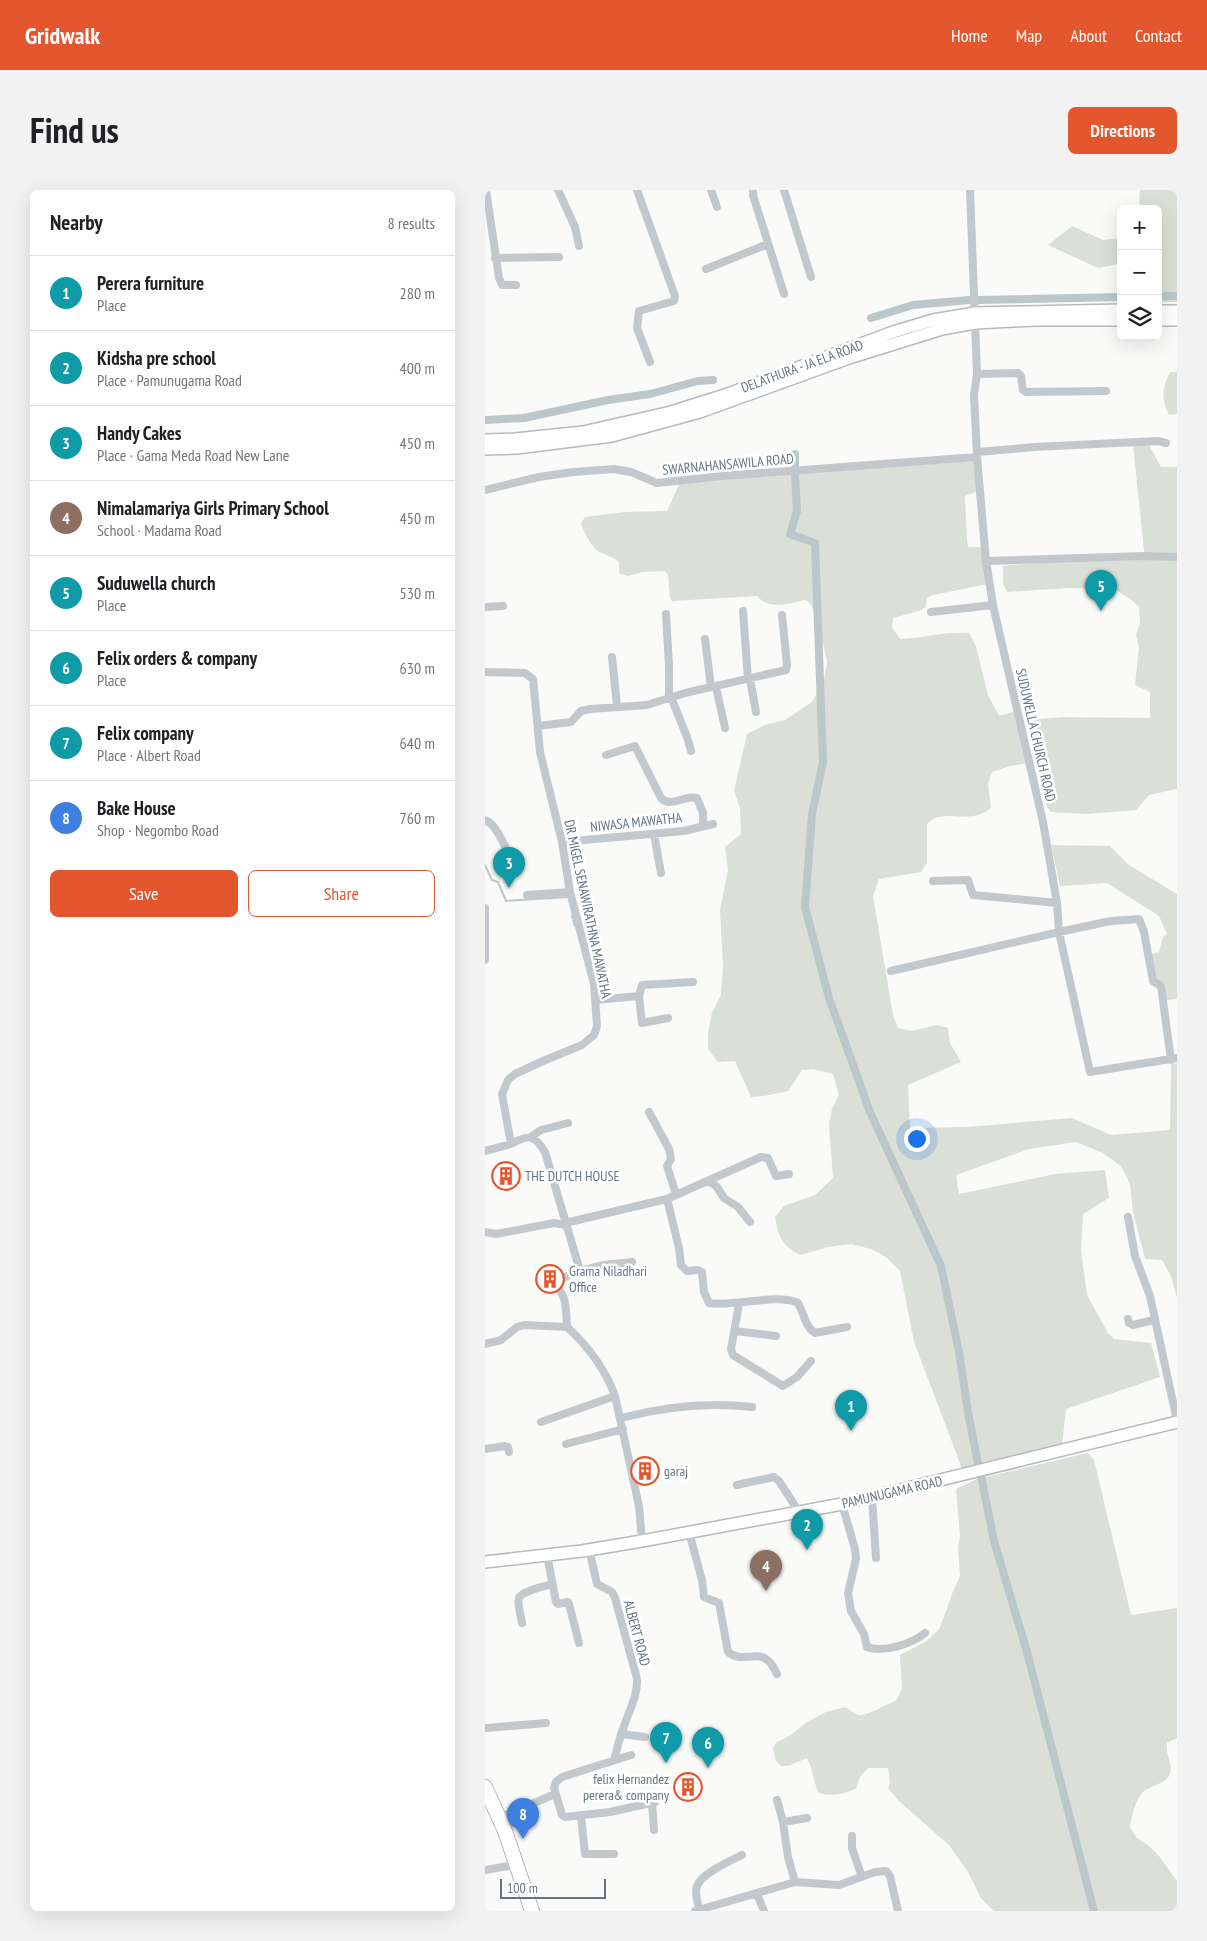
<!DOCTYPE html>
<meta charset="utf-8">
<style>
body{margin:0;font-family:"PT Sans Narrow",sans-serif;background:#f2f2f2;color:#202124}
.controls{position:absolute;right:15px;top:15px;display:grid;overflow:hidden;border-radius:8px;box-shadow:0 5px 20px #0002}
.controls button{width:45px;height:45px;display:grid;place-items:center;padding:0;border:0;border-bottom:1px solid #e0e0e0;background:#fff;color:#202124;font:25px sans-serif}
.scale{position:absolute;left:15px;bottom:12px;width:106px;box-sizing:border-box;padding-left:5px;border:2px solid #657683;border-top:0;font-size:14px;line-height:18px;white-space:nowrap;color:#657683;-webkit-text-stroke:4px #fff;paint-order:stroke}
.you{position:absolute;left:431px;top:948px;width:18px;height:18px;margin:-12px;border:4px solid #fff;border-radius:50%;background:#1a73e8;box-shadow:0 0 0 8px #1a73e833}
.badge{display:grid;place-items:center;width:32px;height:32px;border-radius:50%;background:#e4572e;color:#fff;font-size:16px;font-weight:700}
.pin{position:absolute;translate:-50% -41px;filter:drop-shadow(0 1px 2px #0008)}
.pin::after{content:'';position:absolute;top:26px;width:18px;height:15px;background:inherit;clip-path:polygon(0 0,100% 0,50% 100%)}
.list{margin:0;padding:0;list-style:none}
h2{display:flex;justify-content:space-between;align-items:center;height:65px;margin:0;padding:0 20px;font-size:21px}
h2 small{font-size:16px;font-weight:400;color:#757577}
.list li{display:grid;grid-template-columns:32px 1fr auto;gap:15px;align-items:center;box-sizing:border-box;height:75px;padding:0 20px;border-top:1px solid #e0e0e0}
.list b{display:block;font-size:19px;white-space:nowrap}
.list p{margin:0;font-size:16px;white-space:nowrap;color:#757577}
.list em{font-size:16px;font-style:normal;color:#757577}
.actions{display:flex;gap:10px;padding:15px 20px}
.actions a{flex:1;padding:11px 0;border:1px solid #e4572e;border-radius:8px;text-align:center;font-size:18px;color:#e4572e}
.actions .main{background:#e4572e;color:#fff}
.icon{flex:none;width:28px;height:28px;fill:none;stroke:currentColor;stroke-width:2;stroke-linecap:round;stroke-linejoin:round}
.map{position:relative;flex:none;width:692px;height:1721px;overflow:hidden;border-radius:8px}
header{display:flex;align-items:center;gap:30px;box-sizing:border-box;height:70px;padding:0 25px;background:#e4572e;color:#fff}
header strong{font-size:24px}
nav{display:flex;gap:28px;margin-inline-start:auto;font-size:18px}
.intro{display:flex;align-items:center;justify-content:space-between;box-sizing:border-box;height:120px;padding:0 30px}
h1{margin:0;font-size:35px}
.button{padding:12px 22px;border-radius:8px;background:#e4572e;color:#fff;font-size:18px;font-weight:700}
main{display:flex;gap:30px;padding:0 30px}
aside{flex:1;background:#fff;border-radius:8px;box-shadow:0 5px 20px #0002}
.map>svg:first-child{display:block}
</style>
<header>
<strong>Gridwalk</strong>
<nav><a>Home</a><a>Map</a><a>About</a><a>Contact</a></nav>
</header>
<div class="intro"><h1>Find us</h1><a class="button">Directions</a></div>
<main>
<aside>
<h2>Nearby<small>8 results</small></h2>
<ul class="list">
<li><span class="badge" style="background:#0f9aa8">1</span><div><b>Perera furniture</b><p>Place</p></div><em>280 m</em></li>
<li><span class="badge" style="background:#0f9aa8">2</span><div><b>Kidsha pre school</b><p>Place · Pamunugama Road</p></div><em>400 m</em></li>
<li><span class="badge" style="background:#0f9aa8">3</span><div><b>Handy Cakes</b><p>Place · Gama Meda Road New Lane</p></div><em>450 m</em></li>
<li><span class="badge" style="background:#8d6e63">4</span><div><b>Nimalamariya Girls Primary School</b><p>School · Madama Road</p></div><em>450 m</em></li>
<li><span class="badge" style="background:#0f9aa8">5</span><div><b>Suduwella church</b><p>Place</p></div><em>530 m</em></li>
<li><span class="badge" style="background:#0f9aa8">6</span><div><b>Felix orders &amp; company</b><p>Place</p></div><em>630 m</em></li>
<li><span class="badge" style="background:#0f9aa8">7</span><div><b>Felix company</b><p>Place · Albert Road</p></div><em>640 m</em></li>
<li><span class="badge" style="background:#3f7fe0">8</span><div><b>Bake House</b><p>Shop · Negombo Road</p></div><em>760 m</em></li>
</ul>
<div class="actions"><a class="main">Save</a><a>Share</a></div>
</aside>
<div class="map">
<svg width="692" height="1721" viewBox="0 0 692 1721">
<rect width="100%" height="100%" fill="#fafaf8"/>
<path fill="#dadfd7" d="M 655,0 L 692,0 L 692,112 L 673,112 L 673,19 L 654,19 Z
M 587,36 L 618,50 L 636,48 L 636,86 L 634,74 L 613,78 L 563,55 Z
M 685,182 L 692,182 L 692,224 L 684,225 C 676,210 677,198 685,182 Z
M 648,255 L 664,255 L 676,277 L 692,277 L 692,599 L 664,605 L 651,620 L 601,624 L 566,622 L 562,617 L 546,542 L 542,530 L 578,527 L 665,528 L 665,502 L 650,495 L 654,457 L 651,445 L 655,433 L 654,417 L 648,411 L 630,399 L 583,398 L 522,402 L 518,394 L 518,376 L 556,372 L 660,370 Z
M 491,271 L 493,301 L 480,306 L 482,350 L 483,357 L 502,357 L 508,393 L 448,405 L 442,408 L 441,417 L 434,421 L 408,428 L 407,437 L 415,449 C 439,448 461,441 484,443 L 491,456 L 503,505 L 514,526 L 531,521 L 543,573 L 525,576 L 507,582 L 503,594 L 506,618 C 483,637 459,616 442,634 L 442,673 L 436,682 L 394,689 L 388,706 L 408,825 L 413,838 L 426,841 L 452,835 L 463,838 L 465,853 L 476,872 L 423,895 L 425,938 L 483,937 L 587,928 L 626,945 L 685,940 L 686,874 L 692,873 L 692,1108 L 686,1086 L 677,1070 L 660,1069 L 648,1022 L 645,994 L 636,976 L 618,963 L 591,952 L 544,959 L 471,985 L 474,1004 L 570,984 L 620,980 L 624,1008 L 598,1024 L 596,1060 L 602,1105 L 623,1143 L 629,1149 L 666,1153 L 675,1187 L 581,1219 L 577,1255 L 478,1281 L 429,1152 L 415,1081 L 401,1067 L 386,1059 L 366,1054 L 343,1057 L 316,1065 C 298,1057 293,1047 290,1027 L 299,1016 L 330,1005 L 348,988 L 344,934 L 347,919 L 354,905 L 348,884 L 328,879 L 317,880 L 303,901 L 279,906 L 266,907 L 250,871 L 233,872 L 223,859 L 223,842 L 227,823 L 236,805 L 238,776 L 235,720 L 243,680 L 240,657 L 256,644 L 255,618 L 249,601 L 262,544 L 280,535 L 300,530 L 327,512 L 339,490 L 342,471 L 332,428 L 325,413 L 320,410 C 306,413 282,421 273,406 L 187,411 L 185,407 L 183,385 L 180,381 L 157,382 L 143,386 L 134,383 L 134,372 C 127,366 120,365 113,361 C 105,355 99,342 96,333 L 100,327 L 140,322 L 182,321 L 194,294 L 202,291 Z
M 566,655 L 625,656 L 644,675 L 692,704 L 692,809 L 681,810 L 679,793 L 670,789 L 665,765 L 674,762 L 678,747 L 682,744 L 674,726 L 622,693 L 575,696 Z
M 603,1263 L 609,1270 L 646,1425 L 692,1418 L 692,1548 L 682,1553 C 680,1564 688,1573 685,1584 C 681,1594 667,1595 659,1601 C 650,1609 647,1626 645,1637 L 651,1647 L 665,1657 L 674,1666 L 692,1691 L 692,1721 L 509,1721 L 496,1708 L 483,1682 L 464,1655 L 414,1611 L 403,1598 L 405,1592 L 403,1578 L 383,1578 L 375,1587 L 371,1599 C 358,1604 347,1607 334,1603 C 328,1592 328,1579 322,1568 L 303,1576 L 296,1576 L 291,1571 L 288,1558 L 292,1552 L 306,1545 L 322,1532 L 341,1522 L 360,1517 C 364,1519 369,1524 374,1525 C 379,1527 405,1513 412,1510 L 417,1498 L 415,1465 L 442,1451 L 455,1438 L 467,1404 L 475,1386 L 473,1357 L 475,1346 L 471,1299 L 492,1289 Z"/>
<g fill="none" stroke-linecap="round" stroke-linejoin="round">
<path stroke="#bbc7cb" stroke-width="2" d="M 0,675 L 7,690 L 13,692 L 21,711 L 83,707
M 87,726 L 90,736"/>
<path stroke="#bbc7cb" stroke-width="8" d="M 673,106 L 692,106
M 495,110 L 636,107
M 386,128 L 428,115 L 484,110
M 0,230 L 39,228 L 123,210 L 165,204 L 213,191 L 228,190
M 310,264 L 310,275
M 310,286 L 312,321 L 305,344 L 330,353 L 338,572 L 327,624 L 320,717 L 344,808 L 385,922 L 456,1076 L 474,1162 L 483,1222 L 493,1274
M 496,1286 L 509,1351 L 542,1462 L 609,1721"/>
<defs>
<path id="primary" d="M 673,121 L 692,121
M 673,130 L 692,130
M 0,250 L 30,249 L 98,242 L 186,222 L 243,204 L 408,142 L 448,130 L 490,123 L 636,120
M 0,259 L 32,258 L 127,246 L 215,222 L 364,168 L 457,139 L 490,133 L 550,130 L 636,130
M 0,1372 L 97,1361 L 157,1351 L 357,1314 L 692,1232"/>
<path id="highway" d="M 0,1597 L 20,1641 L 47,1721"/>
</defs>
<use href="#primary" stroke="#b5babe" stroke-width="14"/>
<use href="#highway" stroke="#b4b9bd" stroke-width="16"/>
<path stroke="#c3c8cc" stroke-width="8" d="M 1,0 L 14,88 L 17,95 L 31,95
M 73,0 L 90,37 L 94,56
M 152,0 L 190,106 L 189,111 L 154,121 L 152,138 L 165,172
M 226,0 L 232,17
M 268,0 L 268,5 L 299,104
M 299,0 L 326,87
M 485,0 L 492,184 L 489,205 L 492,267 L 501,371 L 508,415 L 558,632 L 572,713 L 574,742 L 605,882 L 692,868
M 10,68 L 74,67
M 221,79 L 283,54
M 492,184 L 533,183 L 536,186 L 538,200 L 541,202 L 621,201
M 493,262 L 549,257 L 673,251 L 681,253
M 0,300 L 54,287 L 88,282 L 129,279 L 146,282 L 172,293 L 237,286 L 492,267
M 501,371 L 659,366 L 692,367
M 0,417 L 18,416
M 258,421 L 263,489
M 446,422 L 508,415
M 181,424 L 184,476 L 184,508
M 220,449 L 226,497
M 127,467 L 132,516
M 0,482 L 40,483 L 48,489 L 55,562 L 77,652 L 85,702 L 109,794 L 112,836 L 109,845 L 97,855 L 58,871 L 30,884 L 23,890 L 17,904 L 26,954 L 0,961
M 265,489 L 271,522
M 231,497 L 240,538
M 186,507 L 202,547 L 206,561
M 53,536 L 86,532 L 96,521 L 105,519 L 162,515 L 200,503 L 301,480 L 302,475 L 297,425
M 121,565 L 150,556 L 176,608 C 186,619 200,604 212,608 L 218,623 L 218,636
M 0,630 C 10,634 15,647 20,656
M 169,644 L 176,683
M 77,652 L 199,641 L 228,634
M 448,691 L 483,690 L 488,705 L 572,713
M 42,705 L 85,702
M 0,718 L 0,770
M 406,781 L 574,742 L 626,731 L 654,729 L 659,742 L 668,791 L 676,796 L 686,870
M 111,810 L 154,806
M 183,828 L 157,833 L 154,806 L 157,795 L 208,792
M 164,922 L 184,959 L 186,969 L 182,976 L 191,1004
M 46,947 L 56,940 L 83,933
M 26,954 C 44,944 50,945 60,962 L 95,1081 C 87,1084 73,1087 74,1098 C 75,1102 78,1105 79,1109 C 82,1118 81,1128 82,1137 C 102,1155 121,1180 130,1206 L 154,1316 L 157,1351
M 224,991 L 232,997 L 239,1008 L 253,1017 L 265,1032
M 182,1009 L 194,1058 L 196,1075 L 202,1081 L 213,1080 L 217,1082 L 219,1102 L 224,1113 C 250,1117 291,1103 313,1113 C 319,1123 320,1137 330,1143 L 362,1137
M 643,1027 L 650,1066 L 665,1106 L 692,1231
M 80,1033 L 182,1009 L 276,967 L 283,968 L 291,986 L 304,984
M 0,1042 L 11,1044 L 69,1033 L 81,1035
M 95,1081 L 118,1075 L 147,1072
M 254,1114 L 246,1159 L 248,1165 L 298,1196 L 312,1187 L 326,1171
M 643,1129 L 644,1133 L 648,1135 L 669,1130
M 250,1141 L 291,1146
M 0,1154 L 16,1150 L 32,1137 L 39,1135 L 82,1137
M 136,1228 C 178,1217 223,1212 267,1217
M 56,1232 L 130,1206
M 81,1254 L 138,1239
M 0,1259 L 20,1256 L 23,1257 L 24,1262
M 252,1295 L 289,1287 L 294,1291 L 314,1322
M 387,1307 L 391,1368
M 357,1314 L 370,1359 L 371,1369 L 363,1403 L 366,1421 L 379,1444 L 382,1457 C 398,1463 427,1454 440,1443
M 204,1342 L 217,1390 L 219,1407 L 234,1413 L 243,1462 C 262,1477 277,1451 292,1484
M 104,1359 L 112,1394 L 127,1402 L 130,1408 L 152,1489 C 153,1506 143,1523 138,1539 C 134,1549 132,1560 129,1570
M 62,1365 L 71,1412 L 73,1414 L 83,1412 L 84,1414 L 94,1453
M 37,1433 C 36,1426 32,1414 34,1408 C 37,1401 60,1396 67,1394
M 0,1538 L 61,1533
M 136,1544 L 160,1547
M 146,1565 L 77,1587 L 71,1592 L 69,1598 L 77,1625 L 80,1627 L 125,1622 L 170,1612
M 292,1610 L 298,1632
M 167,1613 L 169,1640
M 96,1626 L 100,1664 L 129,1664
M 12,1629 L 70,1604
M 367,1646 L 367,1658 L 377,1687
M 0,1680 L 23,1676
M 310,1692 L 303,1667 L 298,1632 L 322,1628
M 272,1704 L 279,1721
M 214,1719 C 213,1712 209,1704 212,1696 C 217,1683 245,1671 257,1665
M 210,1721 L 310,1692 L 354,1695 L 390,1682 L 401,1681 L 405,1686 L 413,1721"/>
<use href="#primary" stroke="#fff" stroke-width="11"/>
<use href="#highway" stroke="#fff" stroke-width="14"/>
</g>
<defs>
<symbol id="building-ring" viewBox="-11 -11 22 22"><circle r="9.5" fill="#fff" stroke="#e4572e" stroke-width="1.5"/><path d="M-4-6H4V6H1V3H-1V6H-4ZM-2.5-4.3h1.7v1.8h-1.7ZM.8-4.3h1.7v1.8H.8ZM-2.5-1h1.7V.8h-1.7ZM.8-1h1.7V.8H.8Z" fill="#e4572e"/></symbol>
</defs>
<g fill-rule="evenodd">
<use href="#building-ring" x="5" y="970" width="32" height="32"/>
<use href="#building-ring" x="49" y="1073" width="32" height="32"/>
<use href="#building-ring" x="144" y="1265" width="32" height="32"/>
<use href="#building-ring" x="187" y="1581" width="32" height="32"/>
</g>
<g text-anchor="middle" dominant-baseline="central" stroke-width="5" stroke-linejoin="round" paint-order="stroke">
<g font-size="14" fill="#657683" stroke="#fff">
<text transform="translate(317 176) rotate(-20)">DELATHURA - JA ELA ROAD</text>
<text transform="translate(243 274) rotate(-5)">SWARNAHANSAWILA ROAD</text>
<text transform="translate(551 545) rotate(77)">SUDUWELLA CHURCH ROAD</text>
<text transform="translate(151 632) rotate(-6)">NIWASA MAWATHA</text>
<text transform="translate(103 719) rotate(78)">DR MIGEL SENAWIRATHNA MAWATHA</text>
<text transform="translate(407 1302) rotate(-13)">PAMUNUGAMA ROAD</text>
<text transform="translate(152 1443) rotate(75)">ALBERT ROAD</text>
</g>
<g font-size="14" fill="#657683" stroke="#fff" text-anchor="start">
<text x="40" y="986">THE DUTCH HOUSE</text>
<text x="84" y="1081">Grama Niladhari<tspan x="84" dy="16">Office</tspan></text>
<text x="179" y="1281">garaj</text>
<text x="184" y="1589" text-anchor="end">felix Hernandez<tspan x="184" dy="16">perera&amp; company</tspan></text>
</g>
</g>
</svg>
<div class="controls">
<button>+</button>
<button>−</button>
<button><svg class="icon" aria-label="layers" viewBox="0 0 24 24"><path d="M12 4l9 5-9 5-9-5zM3 14l9 5 9-5"/></svg></button>
</div>
<div class="scale">100 m</div>
<div class="you"></div>
<div class="pin badge" style="left:366px;top:1241px;background:#0f9aa8">1</div>
<div class="pin badge" style="left:322px;top:1360px;background:#0f9aa8">2</div>
<div class="pin badge" style="left:24px;top:698px;background:#0f9aa8">3</div>
<div class="pin badge" style="left:281px;top:1401px;background:#8d6e63">4</div>
<div class="pin badge" style="left:616px;top:421px;background:#0f9aa8">5</div>
<div class="pin badge" style="left:223px;top:1578px;background:#0f9aa8">6</div>
<div class="pin badge" style="left:181px;top:1573px;background:#0f9aa8">7</div>
<div class="pin badge" style="left:38px;top:1649px;background:#3f7fe0">8</div>
</div>
</main>
